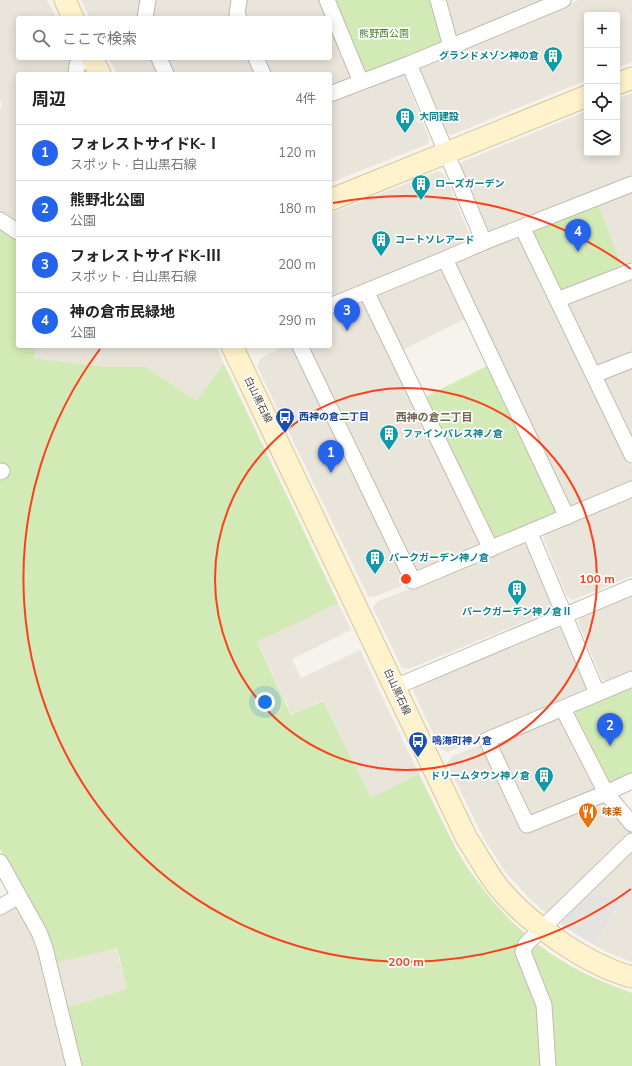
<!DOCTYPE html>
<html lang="ja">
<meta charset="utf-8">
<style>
body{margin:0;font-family:"Nunito Sans","Noto Sans JP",sans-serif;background:#f6f6f6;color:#222}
.controls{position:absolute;right:12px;top:12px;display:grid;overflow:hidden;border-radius:4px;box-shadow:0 2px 10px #0003}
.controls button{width:36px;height:36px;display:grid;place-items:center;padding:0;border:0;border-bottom:1px solid #e0e0e0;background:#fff;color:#222;font:20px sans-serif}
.you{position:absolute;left:265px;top:702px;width:14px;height:14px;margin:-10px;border:3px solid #fff;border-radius:50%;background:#1a73e8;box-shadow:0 0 0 6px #1a73e833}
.badge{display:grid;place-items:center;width:26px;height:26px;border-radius:50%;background:#2563eb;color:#fff;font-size:13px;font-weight:700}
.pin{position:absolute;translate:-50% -33px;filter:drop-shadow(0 1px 2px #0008)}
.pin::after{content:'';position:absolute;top:21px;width:14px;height:12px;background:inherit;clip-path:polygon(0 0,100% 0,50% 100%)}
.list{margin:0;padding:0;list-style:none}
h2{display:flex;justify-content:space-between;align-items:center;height:52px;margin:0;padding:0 16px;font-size:17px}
h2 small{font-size:13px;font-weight:400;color:#767676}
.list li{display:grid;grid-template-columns:26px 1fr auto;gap:12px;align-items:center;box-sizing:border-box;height:56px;padding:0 16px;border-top:1px solid #e0e0e0}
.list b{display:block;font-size:15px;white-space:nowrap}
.list p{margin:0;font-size:13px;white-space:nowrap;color:#767676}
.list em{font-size:13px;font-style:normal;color:#767676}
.icon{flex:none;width:22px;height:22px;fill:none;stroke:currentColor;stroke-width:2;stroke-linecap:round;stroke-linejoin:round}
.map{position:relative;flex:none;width:632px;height:1066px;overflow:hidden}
.search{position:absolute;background:#fff;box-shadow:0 2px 10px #0003;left:16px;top:16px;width:316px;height:44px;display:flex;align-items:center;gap:10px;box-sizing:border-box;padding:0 14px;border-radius:4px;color:#767676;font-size:15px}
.panel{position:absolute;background:#fff;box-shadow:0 2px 10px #0003;left:16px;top:72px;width:316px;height:276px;border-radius:4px}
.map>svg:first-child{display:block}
</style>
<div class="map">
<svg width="632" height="1066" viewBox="0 0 632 1066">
<rect width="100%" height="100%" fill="#f6f3ec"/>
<path fill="#eae5da" d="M 0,0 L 47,0 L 56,18 L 18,18 L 18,58 L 73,58 L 72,74 L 18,74 L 18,227 L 0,216 L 0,111 L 2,104 L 0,99 Z
M 81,0 L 144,0 L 140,18 L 90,18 Z
M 154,0 L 234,0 L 234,18 L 151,18 Z
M 244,0 L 322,0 L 329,18 L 244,18 Z
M 443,0 L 551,0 L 459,39 L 453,36 Z
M 579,0 L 632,0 L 632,62 L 617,68 L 617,15 L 587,15 L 587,80 L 451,135 L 444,132 L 419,71 L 422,65 Z
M 330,20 L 351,72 L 348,82 L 330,89 L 330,74 L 268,74 L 261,58 L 330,58 Z
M 109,58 L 153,58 L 160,74 L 117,74 Z
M 165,58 L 251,58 L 257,74 L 172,74 Z
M 397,72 L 404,75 L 429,138 L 428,144 L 330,183 L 330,100 Z
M 632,93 L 632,179 L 494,233 L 484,230 L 460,169 L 462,162 L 587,111 L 587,153 L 617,153 L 617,99 Z
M 438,171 L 445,175 L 470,236 L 466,245 L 330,300 L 330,214 Z
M 632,189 L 632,266 L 623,270 L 598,203 Z
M 514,236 L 522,240 L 632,467 L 632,485 L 576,508 L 567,505 L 454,267 L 457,259 Z
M 436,267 L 445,271 L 467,318 L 401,351 L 375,298 L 379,290 Z
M 632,277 L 632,355 L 602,368 L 594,364 L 567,309 L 571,301 Z
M 359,299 L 366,303 L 481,541 L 477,549 L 421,573 L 412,569 L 306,346 L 330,346 L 330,311 Z
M 36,346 L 216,346 L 224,364 L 196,402 L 146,367 L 105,367 L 34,358 Z
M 285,346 L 293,346 L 406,577 L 403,585 L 374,597 L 368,596 L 257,366 L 261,358 Z
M 632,365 L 632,444 L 603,384 L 606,376 Z
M 632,496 L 632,576 L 573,600 L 567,596 L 543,538 L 547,531 Z
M 522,542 L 530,547 L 553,603 L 551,611 L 409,669 L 402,668 L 373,608 L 377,602 Z
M 632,593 L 632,674 L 609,683 L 602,679 L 578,622 L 581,614 Z
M 338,603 L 351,630 L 292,659 L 301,678 L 360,650 L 419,774 L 371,798 L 323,700 L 292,715 L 257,641 Z
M 556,626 L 563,629 L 588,687 L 584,694 L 448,752 L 440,748 L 413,691 L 416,684 Z
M 556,717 L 565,721 L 596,787 L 593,794 L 530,819 L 495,747 L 498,741 Z
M 480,745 L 486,749 L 525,832 L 600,802 L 608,804 L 631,829 L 630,836 L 554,911 L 546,913 L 531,900 L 506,873 L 483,837 L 447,763 L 451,757 Z
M 632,848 L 632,962 L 609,953 L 594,945 L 620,905 L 587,890 Z
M 13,906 L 19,908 L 33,933 L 40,954 L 68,1066 L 0,1066 L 0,914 Z
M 116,948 L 127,989 L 66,1008 L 55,963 Z"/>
<path fill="#d2eab5" d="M 333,0 L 432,0 L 443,41 L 439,48 L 369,75 L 364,73 Z
M 598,203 L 623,270 L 566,292 L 558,290 L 531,234 L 534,229 Z
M 0,229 L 18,241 L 18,346 L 36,346 L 34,358 L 105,367 L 146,367 L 196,401 L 224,364 L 338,603 L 257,642 L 291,715 L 323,701 L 371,798 L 419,774 L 456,849 L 468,869 L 491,899 L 510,920 L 526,934 L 539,1006 L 542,1066 L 81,1066 L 66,1008 L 127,989 L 117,948 L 55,963 L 43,926 L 0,849 Z
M 489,365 L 559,510 L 555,517 L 499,541 L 490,537 L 423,398 Z
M 632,686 L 632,776 L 614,784 L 606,781 L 574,716 L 577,709 Z
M 539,945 C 567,967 599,981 632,993 L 632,1066 L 553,1066 L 528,953 L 530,947 Z"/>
<path fill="#e5e3e0" d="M 587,890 L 620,904 L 594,945 L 561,925 L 561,917 Z"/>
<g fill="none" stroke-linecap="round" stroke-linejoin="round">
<defs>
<path id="street" d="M 327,0 L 361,82
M 438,0 L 451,47
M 145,18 L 148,0
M 239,18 L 237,14 L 239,0
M 159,58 L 166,74
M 256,58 L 263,74
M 409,64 L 484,242
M 76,74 L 77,65 L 92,58
M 330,94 L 409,64 L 563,0
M 0,220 L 18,232
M 522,227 L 632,455
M 445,259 L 567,517
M 366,291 L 491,549
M 557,300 L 632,271
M 330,306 L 445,259 L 484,242 L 632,184
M 300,346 L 413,581 L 632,489
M 594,375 L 632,360
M 0,472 L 2,471
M 530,533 L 597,693
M 632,679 L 487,740 L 527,825 L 606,793 L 632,781
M 395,687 L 632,587
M 563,709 L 606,793 L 632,824
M 0,862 L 39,932 L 45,948 L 74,1066
M 0,907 L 19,896
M 548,1066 L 544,1005 L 523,952 L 526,944 L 632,841"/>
<path id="secondary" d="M 65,0 L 73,18
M 92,58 L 100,74
M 617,84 L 632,78
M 330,200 L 587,96
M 232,346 L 467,839 C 478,855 487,873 499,888 C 529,924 587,965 632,977"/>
</defs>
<use href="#street" stroke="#c2bbae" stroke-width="17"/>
<use href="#secondary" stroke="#d6c79b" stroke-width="23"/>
<use href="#street" stroke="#fff" stroke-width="15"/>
<use href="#secondary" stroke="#fff3cd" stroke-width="21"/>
</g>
<g fill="none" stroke="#fc3f1d" stroke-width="2">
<circle cx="406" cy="579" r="191"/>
<path d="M631 889A383 383 0 0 1 100 349M333 203A383 383 0 0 1 631 269"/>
</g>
<defs>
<symbol id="building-pin" viewBox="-11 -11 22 30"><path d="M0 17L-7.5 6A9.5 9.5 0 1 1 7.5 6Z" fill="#0f9aa8" stroke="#fff"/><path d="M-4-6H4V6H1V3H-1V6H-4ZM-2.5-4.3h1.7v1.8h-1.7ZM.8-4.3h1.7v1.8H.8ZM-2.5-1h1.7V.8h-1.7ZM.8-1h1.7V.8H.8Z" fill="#fff"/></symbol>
<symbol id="bus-pin" viewBox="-11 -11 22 30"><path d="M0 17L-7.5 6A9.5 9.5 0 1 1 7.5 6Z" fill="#1a4fb4" stroke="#fff"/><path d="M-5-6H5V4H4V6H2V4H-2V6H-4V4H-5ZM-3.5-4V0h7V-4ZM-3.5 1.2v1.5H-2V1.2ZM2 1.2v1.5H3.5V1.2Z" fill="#fff"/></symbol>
<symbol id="restaurant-pin" viewBox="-11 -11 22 30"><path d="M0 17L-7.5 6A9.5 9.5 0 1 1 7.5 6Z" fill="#e8710a" stroke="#fff"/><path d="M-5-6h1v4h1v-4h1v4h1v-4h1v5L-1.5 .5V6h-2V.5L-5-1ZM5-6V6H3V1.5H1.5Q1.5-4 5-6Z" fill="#fff"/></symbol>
</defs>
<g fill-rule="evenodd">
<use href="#building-pin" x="542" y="45" width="22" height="30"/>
<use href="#building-pin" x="394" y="106" width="22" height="30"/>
<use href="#building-pin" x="410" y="173" width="22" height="30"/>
<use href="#building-pin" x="370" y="229" width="22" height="30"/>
<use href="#bus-pin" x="274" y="406" width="22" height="30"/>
<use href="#building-pin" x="378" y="423" width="22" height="30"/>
<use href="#building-pin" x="364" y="547" width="22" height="30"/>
<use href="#building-pin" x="506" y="578" width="22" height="30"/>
<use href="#bus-pin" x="407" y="730" width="22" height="30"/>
<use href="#building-pin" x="533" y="765" width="22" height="30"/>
<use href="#restaurant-pin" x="577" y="801" width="22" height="30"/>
</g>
<g text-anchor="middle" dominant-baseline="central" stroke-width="3.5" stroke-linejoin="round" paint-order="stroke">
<g font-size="10" fill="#4a7f2a" stroke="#fff">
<text x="384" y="34">熊野西公園</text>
</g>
<g font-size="10" font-weight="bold" fill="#0d838f" stroke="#fff" text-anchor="start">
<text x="539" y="56" text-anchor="end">グランドメゾン神の倉</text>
<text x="419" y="117">大同建設</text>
<text x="435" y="184">ローズガーデン</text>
<text x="395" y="240">コートソレアード</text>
<text x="403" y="434">ファインパレス神ノ倉</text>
<text x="389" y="558">パークガーデン神ノ倉</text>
<text x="517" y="612" text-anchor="middle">パークガーデン神ノ倉Ⅱ</text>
<text x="530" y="776" text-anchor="end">ドリームタウン神ノ倉</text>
</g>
<g font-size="10" fill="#4b4439" stroke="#fff">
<text transform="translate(258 400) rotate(64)">白山黒石線</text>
<text transform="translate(397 692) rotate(65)">白山黒石線</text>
</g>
<g font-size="10" font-weight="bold" fill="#164399" stroke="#fff" text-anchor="start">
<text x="299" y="417">西神の倉二丁目</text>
<text x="432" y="741">鳴海町神ノ倉</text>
</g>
<g font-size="10" font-weight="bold" fill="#c56008" stroke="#fff" text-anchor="start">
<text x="602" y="812">味楽</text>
</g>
<g font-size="11" font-weight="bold" fill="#6e6250" stroke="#fff">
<text x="434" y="417">西神の倉二丁目</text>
</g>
</g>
<circle cx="406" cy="579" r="6" fill="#fc3f1d" stroke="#fff" stroke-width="2"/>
<g font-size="12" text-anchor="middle" font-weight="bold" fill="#fc3f1d" stroke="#fff" stroke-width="3.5" stroke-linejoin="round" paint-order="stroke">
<text x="597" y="583">100 m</text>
<text x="406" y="966">200 m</text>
</g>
</svg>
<div class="controls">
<button>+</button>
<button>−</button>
<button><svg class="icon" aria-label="locate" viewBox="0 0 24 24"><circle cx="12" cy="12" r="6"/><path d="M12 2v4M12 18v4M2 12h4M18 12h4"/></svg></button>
<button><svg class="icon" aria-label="layers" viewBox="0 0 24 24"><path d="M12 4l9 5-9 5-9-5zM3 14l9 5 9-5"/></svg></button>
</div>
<div class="you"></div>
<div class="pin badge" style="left:331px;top:473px">1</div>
<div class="pin badge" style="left:610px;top:746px">2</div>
<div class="pin badge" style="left:347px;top:331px">3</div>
<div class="pin badge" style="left:578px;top:252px">4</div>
<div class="search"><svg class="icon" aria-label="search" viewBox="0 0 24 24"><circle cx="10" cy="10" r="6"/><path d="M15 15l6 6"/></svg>ここで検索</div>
<section class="panel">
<h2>周辺<small>4件</small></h2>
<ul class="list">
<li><span class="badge">1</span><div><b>フォレストサイドK-Ⅰ</b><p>スポット · 白山黒石線</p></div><em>120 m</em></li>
<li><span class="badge">2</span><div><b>熊野北公園</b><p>公園</p></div><em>180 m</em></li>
<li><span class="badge">3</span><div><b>フォレストサイドK-Ⅲ</b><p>スポット · 白山黒石線</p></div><em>200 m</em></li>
<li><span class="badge">4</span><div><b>神の倉市民緑地</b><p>公園</p></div><em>290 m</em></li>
</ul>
</section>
</div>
